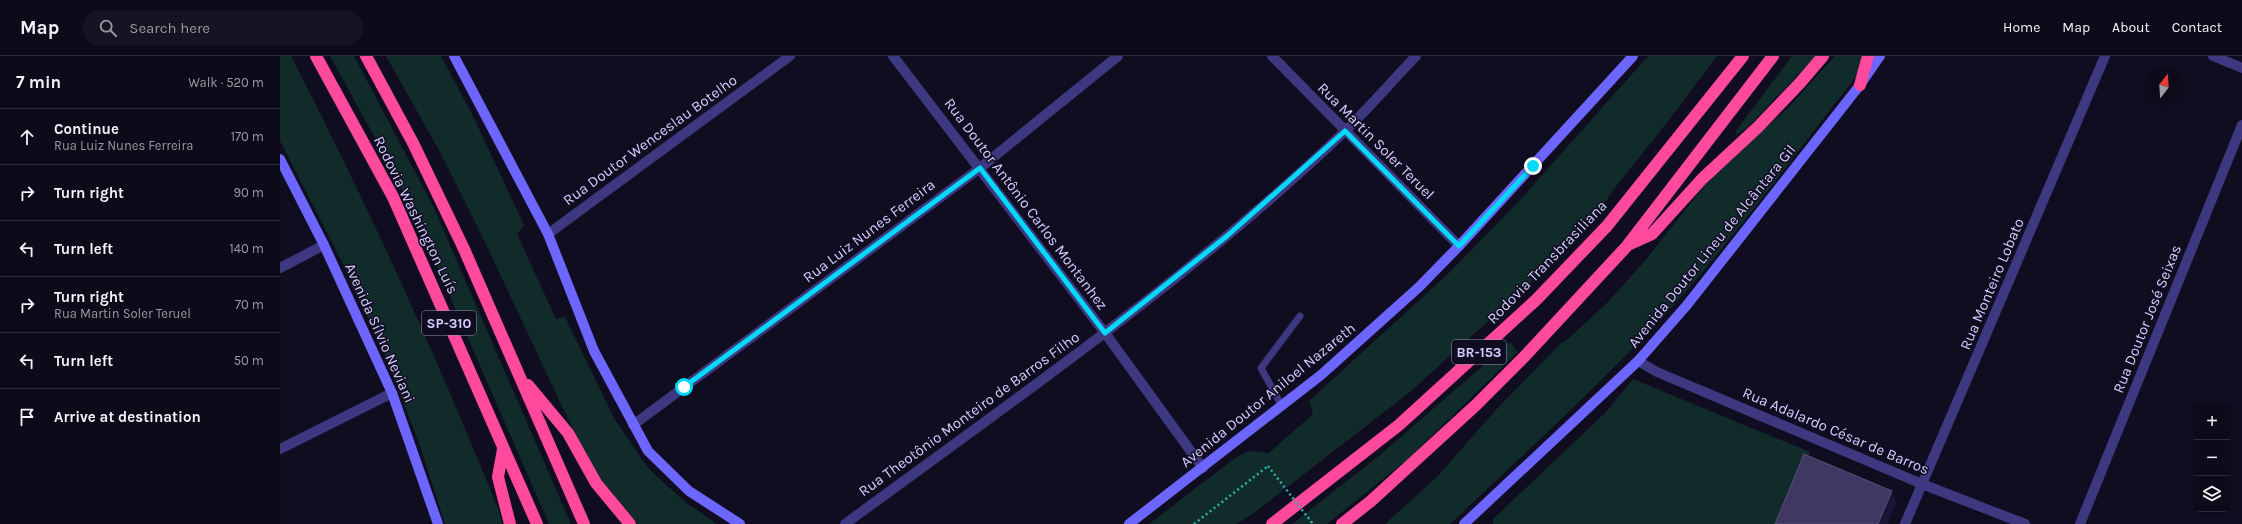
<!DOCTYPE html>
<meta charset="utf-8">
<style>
body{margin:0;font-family:Karla,sans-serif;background:#161322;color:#f1f3f6}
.controls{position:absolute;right:12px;bottom:12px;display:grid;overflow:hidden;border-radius:6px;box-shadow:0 1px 3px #0004}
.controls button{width:36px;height:36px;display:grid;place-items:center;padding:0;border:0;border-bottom:1px solid #2d2b38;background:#0d0a19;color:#f1f3f6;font:20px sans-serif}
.compass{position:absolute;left:1866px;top:12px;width:36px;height:36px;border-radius:50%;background:#0d0a19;box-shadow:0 1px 3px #0004;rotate:17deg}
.stop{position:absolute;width:12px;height:12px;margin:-9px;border:3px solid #02d9f6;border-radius:50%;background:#fff}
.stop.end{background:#02d9f6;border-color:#fff;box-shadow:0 1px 4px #0008}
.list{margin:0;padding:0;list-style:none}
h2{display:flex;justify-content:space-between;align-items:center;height:52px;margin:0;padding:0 16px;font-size:17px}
h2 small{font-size:13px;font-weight:400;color:#9a9aa2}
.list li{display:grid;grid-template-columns:26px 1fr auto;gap:12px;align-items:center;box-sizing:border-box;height:56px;padding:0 16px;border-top:1px solid #2d2b38}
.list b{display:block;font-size:15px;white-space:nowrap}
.list p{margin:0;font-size:13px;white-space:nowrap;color:#9a9aa2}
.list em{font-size:13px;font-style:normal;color:#9a9aa2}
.icon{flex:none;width:22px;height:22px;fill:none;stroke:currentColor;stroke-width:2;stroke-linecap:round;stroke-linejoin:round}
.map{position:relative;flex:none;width:1962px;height:468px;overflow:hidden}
header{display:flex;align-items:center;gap:24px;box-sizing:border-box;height:56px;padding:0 20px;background:#0d0a19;border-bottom:1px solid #2d2b38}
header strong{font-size:19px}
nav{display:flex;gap:22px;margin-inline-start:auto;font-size:14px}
.search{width:280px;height:36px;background:#161322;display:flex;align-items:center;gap:10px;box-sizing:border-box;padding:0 14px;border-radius:22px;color:#9a9aa2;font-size:15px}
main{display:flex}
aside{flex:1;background:#0d0a19}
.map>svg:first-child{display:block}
</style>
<header>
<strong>Map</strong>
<div class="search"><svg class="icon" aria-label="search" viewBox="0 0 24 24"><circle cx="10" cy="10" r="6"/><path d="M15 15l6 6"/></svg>Search here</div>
<nav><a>Home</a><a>Map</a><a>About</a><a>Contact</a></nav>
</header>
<main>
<aside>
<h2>7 min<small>Walk · 520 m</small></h2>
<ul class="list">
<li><svg class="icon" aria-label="ahead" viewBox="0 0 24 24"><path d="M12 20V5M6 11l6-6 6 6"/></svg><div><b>Continue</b><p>Rua Luiz Nunes Ferreira</p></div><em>170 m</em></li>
<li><svg class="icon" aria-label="right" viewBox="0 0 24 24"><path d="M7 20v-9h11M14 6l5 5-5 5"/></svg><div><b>Turn right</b></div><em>90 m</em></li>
<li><svg class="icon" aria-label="left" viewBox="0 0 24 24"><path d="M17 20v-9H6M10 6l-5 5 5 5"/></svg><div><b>Turn left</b></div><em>140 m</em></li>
<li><svg class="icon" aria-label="right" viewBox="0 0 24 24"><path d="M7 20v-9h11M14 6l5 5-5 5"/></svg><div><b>Turn right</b><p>Rua Martin Soler Teruel</p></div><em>70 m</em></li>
<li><svg class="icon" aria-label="left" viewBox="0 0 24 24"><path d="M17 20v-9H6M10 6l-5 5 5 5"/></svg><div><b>Turn left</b></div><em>50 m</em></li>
<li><svg class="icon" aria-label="arrive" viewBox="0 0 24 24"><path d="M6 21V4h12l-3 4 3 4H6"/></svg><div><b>Arrive at destination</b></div></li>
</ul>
</aside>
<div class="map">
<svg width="1962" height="468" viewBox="0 0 1962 468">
<rect width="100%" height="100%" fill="#110d21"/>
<path fill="#102b2a" d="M 0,0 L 11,0 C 87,147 157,301 219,455 L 222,468 L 165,468 L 139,387 L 105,299 L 59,200 L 0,85 Z
M 50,0 L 74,0 L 153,150 L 291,468 L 269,468 L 134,158 L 105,100 Z
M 106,0 L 161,0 L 192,58 L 244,169 L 237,178 L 276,263 L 285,261 L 334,362 L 368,412 L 404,445 L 437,468 L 358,468 L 310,410 L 203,182 L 161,98 Z
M 1368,0 L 1437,0 L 1386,68 L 1337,129 L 1312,165 L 1293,188 L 1130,336 L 974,457 L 956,468 L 869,468 L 955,402 L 969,395 L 989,397 L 1033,358 L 1029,345 L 1170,216 L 1240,144 Z
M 1512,0 L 1536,0 L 1469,70 L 1457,79 L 1455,76 Z
M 1555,0 L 1583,0 L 1581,14 C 1524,87 1469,162 1409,232 C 1335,316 1251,391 1170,468 L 1105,468 L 1158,420 L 1212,358 L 1279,289 L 1289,282 L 1329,245 L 1364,206 L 1425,129 L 1457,97 L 1506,54 Z
M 1230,286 L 1238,296 L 1128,403 L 1047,468 L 1012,468 L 1100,399 Z
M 1353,323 L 1530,396 L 1499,468 L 1213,468 L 1213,463 L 1325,357 Z"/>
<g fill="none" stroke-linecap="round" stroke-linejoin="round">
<path stroke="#2fb2ac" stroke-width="2.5" stroke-dasharray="2 3" stroke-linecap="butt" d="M 914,468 L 988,410"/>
<path stroke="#3d3880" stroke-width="7" d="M 1002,350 L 981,312 L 1020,260"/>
<path stroke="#3d3880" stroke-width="10" d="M 613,0 L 825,277 L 923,412
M 992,0 L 1179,190
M 1933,0 L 1962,12
M 268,178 L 510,0
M 0,212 L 44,189
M 353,369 L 700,112 L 838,0
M 0,393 L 112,337
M 565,468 C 735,343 911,222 1064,76 C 1089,52 1112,25 1136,0
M 1625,468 L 1825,0
M 1800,468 L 1962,69"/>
<path stroke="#3d3880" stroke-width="10" d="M 1358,305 L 1377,316 L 1642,428 L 1745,468"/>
<path stroke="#6c65fe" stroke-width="10" d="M 174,0 L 268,178 L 314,295 L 368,395 L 409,435 L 460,468
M 0,103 L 44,189 L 112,337 L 158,468
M 849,468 L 1041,319 L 1139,231 L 1179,190 L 1353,0
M 1184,468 L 1358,305 L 1407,249 L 1580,29 L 1600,0"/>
<path stroke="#fe499c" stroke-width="12" d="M 36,0 L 113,141 L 257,468
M 86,0 L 133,87 L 184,193 L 304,468
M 1580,29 L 1588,0
M 1350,188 L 1372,178 L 1422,123 L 1478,71 L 1520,27 L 1543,0
M 248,329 L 288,377 L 316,427 L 350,468
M 223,393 L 218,421 L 230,468
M 992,468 L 1119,369 L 1256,244 L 1327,170 L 1463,0
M 1062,468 L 1091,445 L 1196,349 L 1245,300 L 1347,190 L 1493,0"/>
<path stroke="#2fb2ac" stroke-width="2.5" stroke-dasharray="2 3" stroke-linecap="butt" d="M 988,410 L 1033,468"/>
</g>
<path fill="#1b1435" d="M 1612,435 L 1616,447 L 1608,468 L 1598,468 Z"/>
<path fill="#403862" stroke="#574f7b" d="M 1524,398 L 1612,435 L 1598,468 L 1495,468 Z"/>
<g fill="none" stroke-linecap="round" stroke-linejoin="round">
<path stroke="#02d9f6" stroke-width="5" d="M 404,331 L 700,112 L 825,277 L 947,180 L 1065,75 L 1179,190 L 1253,110"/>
</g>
<g text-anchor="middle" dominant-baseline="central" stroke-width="3" stroke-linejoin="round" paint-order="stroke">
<g fill="#110d21" stroke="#9a93bc" stroke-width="1">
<rect x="142" y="255" width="54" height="24" rx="3"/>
<rect x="1172" y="284" width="54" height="24" rx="3"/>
</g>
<g font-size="14" font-weight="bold" fill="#d4cdff">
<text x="169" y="267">SP-310</text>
<text x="1199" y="296">BR-153</text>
</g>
<g font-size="15" fill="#d4cdff" stroke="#110d21">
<text transform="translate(370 84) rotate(-36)">Rua Doutor Wenceslau Botelho</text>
<text transform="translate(1096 85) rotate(45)">Rua Martin Soler Teruel</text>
<text transform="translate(746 148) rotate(53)">Rua Doutor Antônio Carlos Montanhez</text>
<text transform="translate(136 159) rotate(64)">Rodovia Washington Luís</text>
<text transform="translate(589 175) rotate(-37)">Rua Luiz Nunes Ferreira</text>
<text transform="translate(1432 190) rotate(-51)">Avenida Doutor Lineu de Alcântara Gil</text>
<text transform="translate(1267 206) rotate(-46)">Rodovia Transbrasiliana</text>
<text transform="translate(1712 228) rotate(-67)">Rua Monteiro Lobato</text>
<text transform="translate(1867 263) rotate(-68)">Rua Doutor José Seixas</text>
<text transform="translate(100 277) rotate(66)">Avenida Sílvio Neviani</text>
<text transform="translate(988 339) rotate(-39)">Avenida Doutor Aniloel Nazareth</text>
<text transform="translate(689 358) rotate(-36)">Rua Theotônio Monteiro de Barros Filho</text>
<text transform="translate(1556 375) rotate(23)">Rua Adalardo César de Barros</text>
</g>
</g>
</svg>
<div class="controls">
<button>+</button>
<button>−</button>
<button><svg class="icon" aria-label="layers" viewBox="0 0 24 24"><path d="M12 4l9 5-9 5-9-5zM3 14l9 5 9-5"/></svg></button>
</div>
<svg class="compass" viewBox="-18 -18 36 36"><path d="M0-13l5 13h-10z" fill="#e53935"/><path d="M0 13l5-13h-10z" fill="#9a9aa2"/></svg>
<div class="stop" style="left:404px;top:331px"></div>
<div class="stop end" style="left:1253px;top:110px"></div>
</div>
</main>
